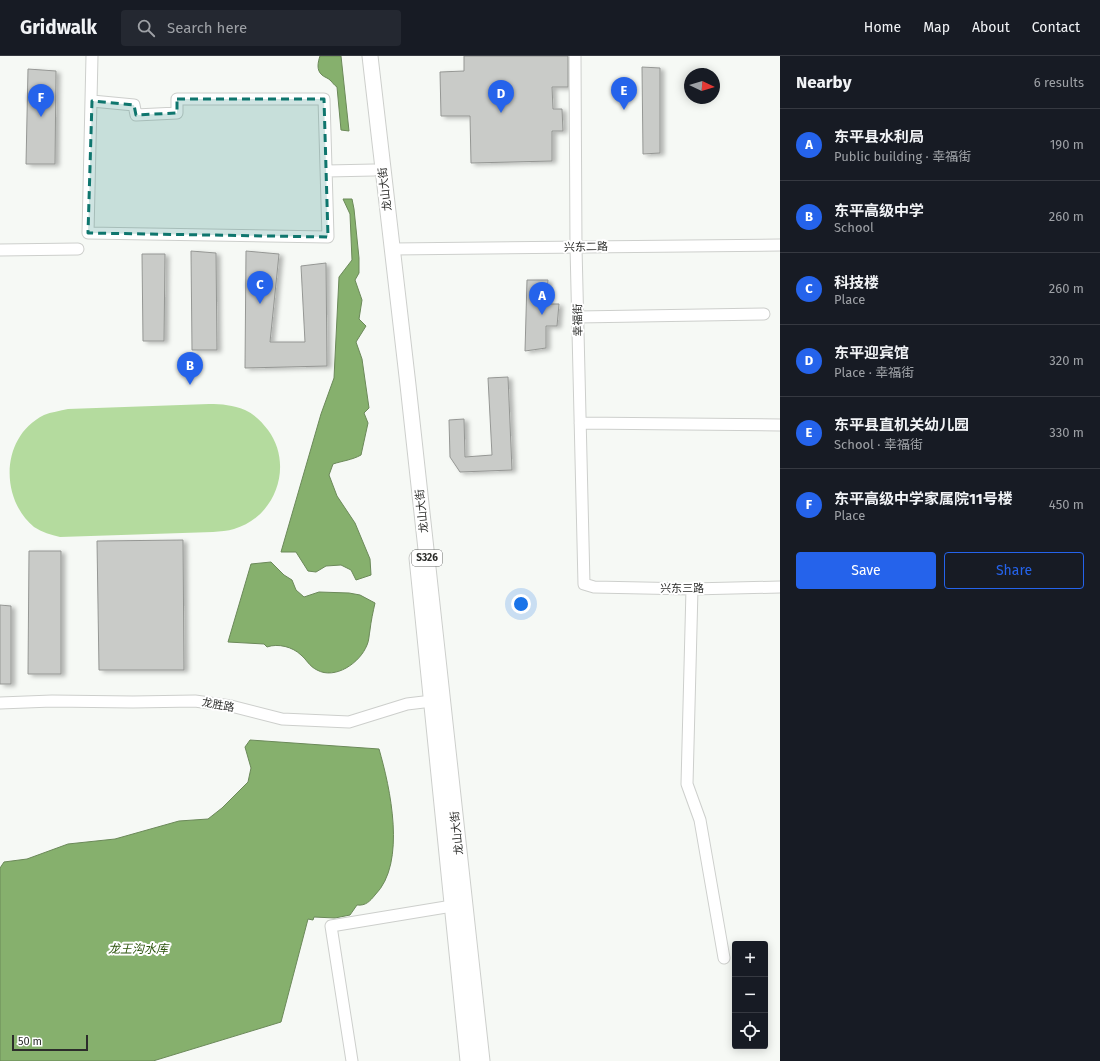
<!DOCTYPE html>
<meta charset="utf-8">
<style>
body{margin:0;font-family:"Fira Sans","Noto Sans SC",sans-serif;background:#242831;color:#f1f3f6}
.controls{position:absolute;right:12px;bottom:12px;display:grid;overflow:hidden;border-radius:4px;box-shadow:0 2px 10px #0003}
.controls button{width:36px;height:36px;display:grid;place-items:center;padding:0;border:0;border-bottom:1px solid #363941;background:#171b24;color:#f1f3f6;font:20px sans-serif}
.compass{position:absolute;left:684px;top:12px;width:36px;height:36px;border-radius:50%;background:#171b24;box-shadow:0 2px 10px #0003;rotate:94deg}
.scale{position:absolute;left:12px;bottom:10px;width:76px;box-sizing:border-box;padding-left:4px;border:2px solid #2c2d2b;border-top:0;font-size:11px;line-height:14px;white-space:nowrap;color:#2c2d2b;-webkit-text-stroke:3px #fff;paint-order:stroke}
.you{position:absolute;left:521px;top:548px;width:14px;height:14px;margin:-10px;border:3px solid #fff;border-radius:50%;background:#1a73e8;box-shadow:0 0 0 6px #1a73e833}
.badge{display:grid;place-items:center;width:26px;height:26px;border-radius:50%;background:#2563eb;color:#fff;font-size:13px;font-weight:700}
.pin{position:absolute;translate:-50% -33px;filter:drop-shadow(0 1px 2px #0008)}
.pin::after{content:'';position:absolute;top:21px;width:14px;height:12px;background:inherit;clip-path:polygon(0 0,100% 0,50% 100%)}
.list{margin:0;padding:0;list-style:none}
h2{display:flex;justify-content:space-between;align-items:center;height:52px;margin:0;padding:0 16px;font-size:17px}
h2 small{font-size:13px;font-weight:400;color:#9ea1a6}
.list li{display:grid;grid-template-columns:26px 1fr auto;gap:12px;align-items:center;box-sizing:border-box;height:72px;padding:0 16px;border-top:1px solid #363941}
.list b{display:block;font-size:15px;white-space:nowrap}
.list p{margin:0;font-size:13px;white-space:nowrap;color:#9ea1a6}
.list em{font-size:13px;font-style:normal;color:#9ea1a6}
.actions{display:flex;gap:8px;padding:12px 16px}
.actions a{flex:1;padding:9px 0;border:1px solid #2563eb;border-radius:4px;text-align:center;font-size:14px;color:#2563eb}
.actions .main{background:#2563eb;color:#fff}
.icon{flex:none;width:22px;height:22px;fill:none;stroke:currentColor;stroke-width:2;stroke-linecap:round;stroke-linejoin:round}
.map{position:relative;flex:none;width:780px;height:1005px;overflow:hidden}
header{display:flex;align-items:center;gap:24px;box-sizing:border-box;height:56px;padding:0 20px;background:#171b24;border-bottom:1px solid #363941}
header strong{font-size:19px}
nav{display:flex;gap:22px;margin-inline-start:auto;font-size:14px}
.search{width:280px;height:36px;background:#242831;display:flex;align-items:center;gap:10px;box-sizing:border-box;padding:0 14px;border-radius:4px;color:#9ea1a6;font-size:15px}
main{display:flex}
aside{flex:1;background:#171b24}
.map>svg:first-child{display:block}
</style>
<header>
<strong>Gridwalk</strong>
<div class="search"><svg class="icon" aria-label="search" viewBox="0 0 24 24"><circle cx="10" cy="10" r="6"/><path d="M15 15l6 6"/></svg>Search here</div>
<nav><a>Home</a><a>Map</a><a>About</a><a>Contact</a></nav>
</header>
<main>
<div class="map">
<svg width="780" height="1005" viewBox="0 0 780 1005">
<defs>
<filter id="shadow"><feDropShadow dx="4" dy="2" stdDeviation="2" flood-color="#0004"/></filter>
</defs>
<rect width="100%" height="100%" fill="#f6f9f5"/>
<path fill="#b4db9e" d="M 209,348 C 222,348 233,349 245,354 C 254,358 262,366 268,374 C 294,409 276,461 234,473 C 228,475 220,475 213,476 L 60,481 C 51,479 42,476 34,471 C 0,443 0,381 44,359 C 51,356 60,355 68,353 Z"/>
<path fill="#86b06d" stroke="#6b8959" d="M 320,0 L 341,0 L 349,75 L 341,74 L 337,31 C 334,29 333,27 330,24 C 328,22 324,21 322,19 C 316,14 318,6 320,0 Z
M 343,143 L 352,143 L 354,153 L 359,202 L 359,217 L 355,224 L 362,244 L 359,263 L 366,270 L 356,286 L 362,303 L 369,352 L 364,357 L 368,367 L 361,399 C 352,404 342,405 333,408 L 329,419 L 337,440 L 355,467 L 370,503 L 371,519 L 356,524 L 351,514 L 341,509 L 326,510 L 316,516 L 308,515 L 296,496 L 281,496 L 321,358 L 334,322 L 339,221 L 352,204 L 350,158 Z
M 271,506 L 284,519 L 292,524 L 296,534 L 304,541 L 319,536 L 349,537 L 360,539 L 375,547 C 373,556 371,565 370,574 C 369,579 369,585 367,589 C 360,607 335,624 317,614 C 309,610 307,604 301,599 C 293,591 278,587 267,591 L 264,588 L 228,586 L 251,508 Z
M 250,684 L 379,693 C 390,731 407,807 375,839 C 370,845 366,850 357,849 L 350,859 L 335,862 L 314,861 L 313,864 L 308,863 L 281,966 L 153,1005 L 0,1005 L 0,812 L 4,806 L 27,803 L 68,788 L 115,783 L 179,765 L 208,763 L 222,752 L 248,726 L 251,712 L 245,691 Z"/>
<path fill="#c9cbc8" stroke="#959794" filter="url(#shadow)" d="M 464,0 L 568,0 L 568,31 L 552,31 L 553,53 L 562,53 L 563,75 L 552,75 L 552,105 L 471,107 L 470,60 L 441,60 L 440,16 L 464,15 Z
M 642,11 L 660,12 L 660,97 L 643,98 Z
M 28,13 L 56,15 L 55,108 L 26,108 Z
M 191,195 L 216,197 L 217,294 L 192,294 Z
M 246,195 L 279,198 L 270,286 L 305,286 L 301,210 L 326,207 L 327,310 L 245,312 Z
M 142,198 L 165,198 L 164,285 L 143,285 Z
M 527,224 L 548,224 L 546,248 L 559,248 L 557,270 L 546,270 L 546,292 L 525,295 Z
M 508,321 L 512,414 L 460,416 L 450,401 L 449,364 L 464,363 L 465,401 L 492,399 L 488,322 Z
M 183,484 L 184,614 L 99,614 L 97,485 Z
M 29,495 L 61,495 L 61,618 L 28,618 Z
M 0,549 L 11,550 L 11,628 L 0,628 Z"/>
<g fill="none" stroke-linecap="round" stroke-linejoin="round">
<defs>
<path id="minor" d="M 575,0 L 576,191 L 584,528 L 594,531 L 692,533 L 780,531
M 92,45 L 134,49 L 136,59 L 177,57 L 177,43 L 324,43 L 328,181 L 88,177 L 92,0
M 327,115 L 374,114
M 393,193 L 780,189
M 0,194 L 78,193
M 578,261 L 764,258
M 580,367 L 780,369
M 692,533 L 687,728 L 700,764 L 724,902
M 0,647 L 52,645 L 133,646 L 195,645 L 231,650 L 282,663 L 349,666 L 407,648 L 432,645
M 352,1005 L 331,870 L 452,850"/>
<path id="major" d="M 370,0 L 408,329 L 482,1005
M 417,502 L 468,1005"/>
</defs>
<use href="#minor" stroke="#cdcfcc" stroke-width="13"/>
<use href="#major" stroke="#cdcfcc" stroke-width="17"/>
<use href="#minor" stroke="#fff" stroke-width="11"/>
<use href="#major" stroke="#fff" stroke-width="15"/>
</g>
<path fill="#0f766e" fill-opacity="0.2" stroke="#0f766e" stroke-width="3" stroke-dasharray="8 5" stroke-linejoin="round" d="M 177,43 L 324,43 L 328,181 L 88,177 L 92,45 L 134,49 L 136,59 L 177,57 Z"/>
<g text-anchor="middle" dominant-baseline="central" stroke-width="4" stroke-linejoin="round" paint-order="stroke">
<rect fill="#fff" stroke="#6b6c6b" stroke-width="1" x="412" y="494" width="30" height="16" rx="3"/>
<g font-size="10" font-weight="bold" fill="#2c2d2b">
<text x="427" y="502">S326</text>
</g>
<g font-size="11" fill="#2c2d2b" stroke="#fff">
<text transform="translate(385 133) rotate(-97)">龙山大街</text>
<text transform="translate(586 191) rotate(-1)">兴东二路</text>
<text transform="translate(578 264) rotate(-91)">幸福街</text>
<text transform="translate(422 455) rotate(-96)">龙山大街</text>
<text x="682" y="532">兴东三路</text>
<text transform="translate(218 649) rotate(10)">龙胜路</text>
<text transform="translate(457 777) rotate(-96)">龙山大街</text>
</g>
<g font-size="12" font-style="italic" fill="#2e550e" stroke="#fff">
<text x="138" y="893">龙王沟水库</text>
</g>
</g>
</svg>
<div class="controls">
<button>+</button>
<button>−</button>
<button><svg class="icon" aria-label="locate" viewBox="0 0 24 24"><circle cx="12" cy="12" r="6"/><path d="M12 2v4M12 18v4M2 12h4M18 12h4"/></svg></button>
</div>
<svg class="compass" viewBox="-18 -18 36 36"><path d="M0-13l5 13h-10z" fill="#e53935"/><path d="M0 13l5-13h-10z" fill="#9ea1a6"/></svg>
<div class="scale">50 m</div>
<div class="you"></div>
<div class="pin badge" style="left:542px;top:259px">A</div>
<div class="pin badge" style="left:190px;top:329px">B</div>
<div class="pin badge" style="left:260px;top:248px">C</div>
<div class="pin badge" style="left:501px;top:57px">D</div>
<div class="pin badge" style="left:624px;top:54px">E</div>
<div class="pin badge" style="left:41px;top:61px">F</div>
</div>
<aside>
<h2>Nearby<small>6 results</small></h2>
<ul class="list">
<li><span class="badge">A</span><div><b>东平县水利局</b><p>Public building · 幸福街</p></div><em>190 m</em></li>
<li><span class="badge">B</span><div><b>东平高级中学</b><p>School</p></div><em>260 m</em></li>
<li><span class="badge">C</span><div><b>科技楼</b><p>Place</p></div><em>260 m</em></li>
<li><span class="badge">D</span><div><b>东平迎宾馆</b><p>Place · 幸福街</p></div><em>320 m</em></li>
<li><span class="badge">E</span><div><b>东平县直机关幼儿园</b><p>School · 幸福街</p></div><em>330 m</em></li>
<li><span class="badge">F</span><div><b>东平高级中学家属院11号楼</b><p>Place</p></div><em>450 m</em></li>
</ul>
<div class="actions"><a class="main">Save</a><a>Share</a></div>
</aside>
</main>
